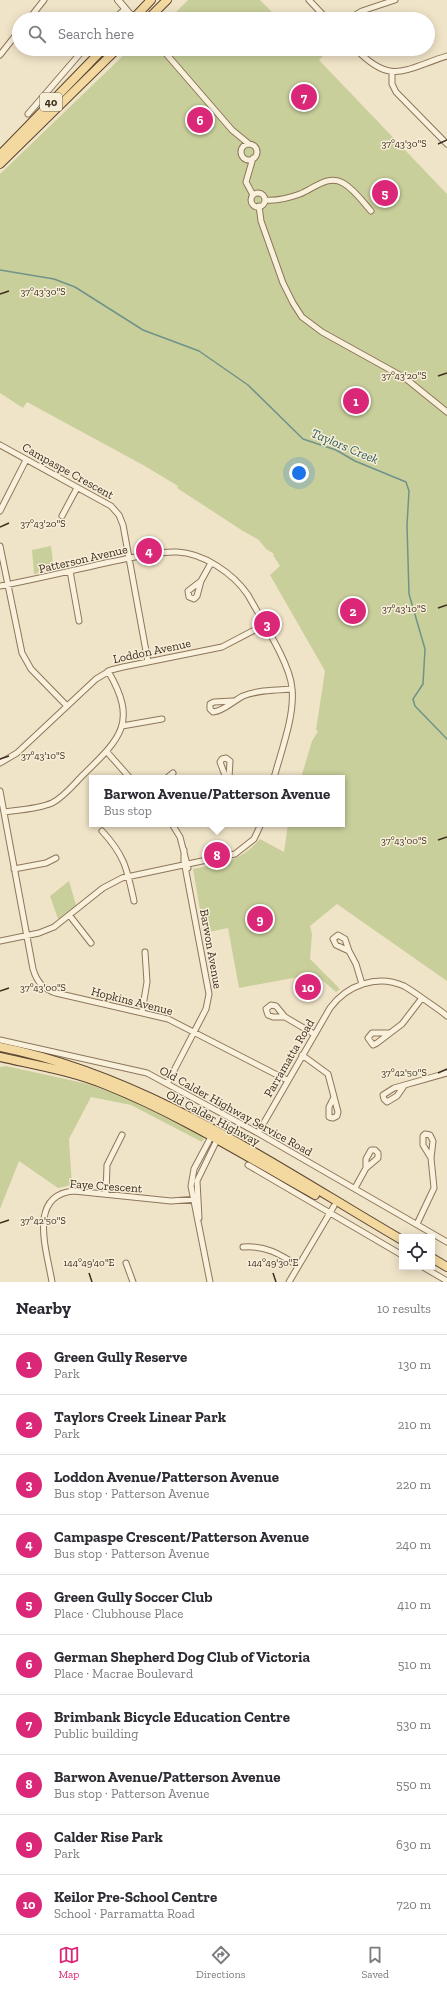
<!DOCTYPE html>
<meta charset="utf-8">
<style>
body{margin:0;font-family:"Zilla Slab",serif;background:#f7f7f7;color:#2b2b33}
.controls{position:absolute;right:12px;bottom:12px;display:grid;overflow:hidden;border-radius:0px;box-shadow:0 2px 10px #0003}
.controls button{width:36px;height:36px;display:grid;place-items:center;padding:0;border:0;border-bottom:1px solid #e1e1e2;background:#fff;color:#2b2b33;font:20px sans-serif}
.you{position:absolute;left:299px;top:473px;width:14px;height:14px;margin:-10px;border:3px solid #fff;border-radius:50%;background:#1a73e8;box-shadow:0 0 0 6px #1a73e833}
.badge{display:grid;place-items:center;width:26px;height:26px;border-radius:50%;background:#db2777;color:#fff;font-size:13px;font-weight:700}
.pin{position:absolute;translate:-50% -50%;border:2px solid #fff;box-shadow:0 1px 4px #0006}
.popup{position:absolute;left:89px;top:775px;width:256px;height:52px;box-sizing:border-box;display:grid;place-content:center;border-radius:0px;background:#fff;filter:drop-shadow(0 1px 3px #0005);font-size:13px;white-space:nowrap;color:#7c7c81}
.popup b{font-size:15px;color:#2b2b33}
.popup::after{content:'';position:absolute;left:50%;top:100%;margin-left:-8px;border:8px solid transparent;border-top-color:#fff}
.list{margin:0;padding:0;list-style:none}
h2{display:flex;justify-content:space-between;align-items:center;height:52px;margin:0;padding:0 16px;font-size:17px}
h2 small{font-size:13px;font-weight:400;color:#7c7c81}
.list li{display:grid;grid-template-columns:26px 1fr auto;gap:12px;align-items:center;box-sizing:border-box;height:60px;padding:0 16px;border-top:1px solid #e1e1e2}
.list b{display:block;font-size:15px;white-space:nowrap}
.list p{margin:0;font-size:13px;white-space:nowrap;color:#7c7c81}
.list em{font-size:13px;font-style:normal;color:#7c7c81}
.icon{flex:none;width:22px;height:22px;fill:none;stroke:currentColor;stroke-width:2;stroke-linecap:round;stroke-linejoin:round}
.map{position:relative;flex:none;width:447px;height:1282px;overflow:hidden}
.search{position:absolute;background:#fff;box-shadow:0 2px 10px #0003;left:12px;right:12px;top:12px;height:44px;display:flex;align-items:center;gap:10px;box-sizing:border-box;padding:0 14px;border-radius:22px;color:#7c7c81;font-size:15px}
.sheet{height:652px;background:#fff}
nav{display:flex;justify-content:space-around;align-items:center;box-sizing:border-box;height:56px;border-top:1px solid #e1e1e2;background:#fff;font-size:11px;color:#7c7c81}
nav a{display:grid;justify-items:center;gap:2px}
nav .on{color:#db2777}
.map>svg:first-child{display:block}
</style>
<div class="map">
<svg width="447" height="1282" viewBox="0 0 447 1282">
<rect width="100%" height="100%" fill="#f0e4c8"/>
<path fill="#c9cf9b" d="M 188,0 L 260,0 L 279,19 L 169,19 Z
M 130,49 L 330,49 L 319,60 L 447,194 L 447,981 L 337,904 L 310,926 L 312,934 L 310,959 L 340,989 L 336,992 L 315,974 L 239,988 L 228,928 L 204,933 L 193,869 C 222,863 239,863 260,839 L 284,852 L 288,824 L 342,824 L 342,778 L 301,778 L 312,741 L 318,731 L 316,730 L 325,671 L 270,575 L 280,566 L 273,555 L 274,554 L 266,549 L 259,540 L 243,531 L 177,488 L 178,486 L 143,465 L 27,402 L 23,408 L 0,393 L 0,174 Z
M 51,546 L 54,570 L 34,574 L 32,550 Z
M 69,881 L 76,905 L 58,919 L 50,896 Z
M 6,1066 L 88,1084 L 122,1096 L 199,1133 L 204,1139 L 202,1142 L 131,1105 L 91,1097 L 69,1139 L 72,1185 L 58,1188 L 19,1161 L 0,1209 L 0,1067 Z"/>
<g fill="none" stroke-linecap="round" stroke-linejoin="round">
<path stroke="#6f938a" stroke-width="1.5" d="M 0,270 L 54,279 L 75,287 L 143,330 L 199,351 L 248,385 L 303,439 L 336,450 L 355,461 L 406,482 L 409,491 L 407,525 L 409,594 L 425,649 L 423,684 L 413,699 L 415,706 L 447,739"/>
<defs>
<path id="minor" d="M 309,0 L 327,19
M 29,19 L 44,0
M 114,19 L 125,9
M 349,19 L 362,11 L 395,0
M 162,49 L 232,130 L 249,144
M 356,49 C 391,86 405,69 447,56
M 0,55 L 19,31
M 392,72 L 392,84 L 396,92 L 447,144
M 28,114 L 84,49
M241 152a8 8 0 1 1 16 0a8 8 0 1 1-16 0Z
M251 200a7 7 0 1 1 14 0a7 7 0 1 1-14 0Z
M 253,195 L 246,182 L 253,158
M 266,200 C 278,201 289,198 300,194 C 313,189 328,174 343,183 C 354,189 363,202 371,211
M 259,206 L 261,221 L 283,283 L 293,303 L 302,317 L 322,332 L 405,378 L 447,412
M 0,445 L 111,506 L 119,515 L 123,525 L 148,662
M 0,511 L 26,460
M 62,516 L 77,488
M 0,546 L 22,653 L 31,669 L 67,706
M 70,571 L 79,621
M 201,581 L 188,591 L 189,597 L 194,599 L 197,596 L 201,581 L 211,563
M 0,586 C 37,579 74,570 110,562 C 132,558 155,551 177,552 C 203,553 233,573 248,595 C 261,619 290,663 292,688 C 295,716 281,751 274,778
M 233,701 L 214,702 L 210,704 L 210,709 L 213,712 C 224,711 233,701 243,696 C 258,690 276,690 292,689
M 122,726 L 162,719
M 107,752 L 130,778
M 0,763 L 17,753 L 96,679 L 111,670 L 123,667 L 222,647 L 264,625
M 167,778 L 173,773
M 226,778 L 220,762 L 222,759 L 226,758 L 230,761 L 229,778
M 0,791 L 33,969 C 37,982 43,989 56,993 L 168,1019 L 287,1080
M 4,812 C 19,810 38,809 52,803 C 64,797 74,784 83,775 C 121,738 138,722 108,671
M 172,824 L 180,837 L 188,868
M 102,831 C 125,856 127,869 134,901
M 14,869 L 46,863 L 56,858
M 70,916 L 91,943
M 338,935 L 345,939 L 349,951 L 336,945 L 333,939 Z
M 0,941 L 39,933 L 54,927 L 103,888 L 122,878 L 235,854 L 254,839 L 261,824
M 349,951 L 356,964 L 362,984
M 271,1005 L 276,1006 L 285,1017 L 273,1017 L 268,1015 L 266,1009 Z
M 142,1012 L 147,982 L 145,952
M 285,1017 L 314,1034
M 389,1033 L 372,1033 L 368,1038 L 373,1045 L 377,1043 L 402,1024 L 422,998
M 0,1040 L 147,1073 L 258,1133 L 447,1242
M 302,1055 L 328,1074 L 338,1112 L 337,1116 L 333,1118 L 329,1117 L 329,1107 L 334,1097
M 167,1084 L 206,1009 L 209,994 L 184,861 L 184,850
M 404,1086 L 397,1096 L 387,1102 L 384,1099 L 383,1095 L 394,1088 L 447,1073
M 258,1133 L 330,1008 C 347,985 377,974 404,986 C 411,990 418,995 425,1000 C 432,1005 440,1010 447,1016
M 248,1165 L 402,1255
M 355,1188 L 366,1168 L 366,1159 L 371,1150 L 375,1150 L 378,1153 L 378,1158 L 366,1168
M 106,1194 L 107,1165 L 122,1135
M 199,1218 L 197,1181 L 217,1140
M 417,1224 L 434,1188 L 431,1158 L 433,1141 L 430,1135 L 425,1134 L 423,1136 L 423,1145 L 431,1158
M 243,1247 C 265,1245 280,1254 298,1266
M 126,1263 L 133,1282
M 423,1267 L 447,1281
M 52,1282 C 47,1251 27,1195 74,1191 L 171,1201 L 198,1199
M 210,1282 L 191,1186 L 194,1169 L 211,1137
M 289,1282 L 334,1206"/>
<path id="tertiary" d="M 118,0 L 134,19"/>
<path id="primary" d="M 133,19 L 151,0
M 148,19 L 167,0
M 0,155 L 103,49
M 0,164 L 117,49
M 0,1047 C 147,1076 275,1166 402,1240
M 0,1057 C 35,1065 72,1071 106,1085 C 179,1114 247,1157 315,1195
M 432,1258 L 447,1267"/>
</defs>
<use href="#minor" stroke="#8d765c" stroke-width="7"/>
<use href="#tertiary" stroke="#8d765c" stroke-width="8"/>
<use href="#primary" stroke="#5b4430" stroke-width="10"/>
<use href="#minor" stroke="#faf1dc" stroke-width="5"/>
<use href="#tertiary" stroke="#faf1dc" stroke-width="6"/>
<use href="#primary" stroke="#f3d9a0" stroke-width="8"/>
</g>
<path fill="none" stroke="#3d2e20" stroke-width="1.5" d="M 438,144 L 447,140M 0,294 L 9,291M 438,376 L 447,373M 0,527 L 9,523M 438,608 L 447,605M 0,759 L 9,756M 438,840 L 447,837M 0,991 L 9,988M 438,1073 L 447,1069M 0,1223 L 9,1220M 89,1273 L 92,1282M 273,1273 L 276,1282"/>
<g text-anchor="middle" dominant-baseline="central" stroke-width="3" stroke-linejoin="round" paint-order="stroke">
<rect fill="#f7eed8" stroke="#756857" stroke-width="1" x="40" y="93" width="22" height="18" rx="3"/>
<g font-size="11" font-weight="bold" fill="#3d2e20">
<text x="51" y="102">40</text>
</g>
<g font-size="12" fill="#3d2e20" stroke="#f7eed8">
<text transform="translate(68 471) rotate(29)">Campaspe Crescent</text>
<text transform="translate(83 559) rotate(-13)">Patterson Avenue</text>
<text transform="translate(152 651) rotate(-12)">Loddon Avenue</text>
<text transform="translate(211 949) rotate(80)">Barwon Avenue</text>
<text transform="translate(132 1001) rotate(14)">Hopkins Avenue</text>
<text transform="translate(289 1058) rotate(-60)">Parramatta Road</text>
<text transform="translate(236 1111) rotate(29)">Old Calder Highway Service Road</text>
<text transform="translate(213 1118) rotate(28)">Old Calder Highway</text>
<text transform="translate(106 1186) rotate(4)">Faye Crescent</text>
</g>
<g font-size="13" font-style="italic" fill="#2f5d5a" stroke="#f7eed8">
<text transform="translate(345 446) rotate(23)">Taylors Creek</text>
</g>
</g>
<g font-size="10" text-anchor="middle" fill="#3d2e20" stroke="#f7eed8" stroke-width="3" stroke-linejoin="round" paint-order="stroke">
<text x="404" y="147">37°43'30"S</text>
<text x="43" y="295">37°43'30"S</text>
<text x="404" y="379">37°43'20"S</text>
<text x="43" y="527">37°43'20"S</text>
<text x="404" y="612">37°43'10"S</text>
<text x="43" y="759">37°43'10"S</text>
<text x="404" y="844">37°43'00"S</text>
<text x="43" y="991">37°43'00"S</text>
<text x="404" y="1076">37°42'50"S</text>
<text x="43" y="1224">37°42'50"S</text>
<text x="89" y="1266">144°49'40"E</text>
<text x="273" y="1266">144°49'30"E</text>
</g>
</svg>
<div class="controls">
<button><svg class="icon" aria-label="locate" viewBox="0 0 24 24"><circle cx="12" cy="12" r="6"/><path d="M12 2v4M12 18v4M2 12h4M18 12h4"/></svg></button>
</div>
<div class="you"></div>
<div class="pin badge" style="left:356px;top:401px">1</div>
<div class="pin badge" style="left:353px;top:611px">2</div>
<div class="pin badge" style="left:267px;top:624px">3</div>
<div class="pin badge" style="left:149px;top:551px">4</div>
<div class="pin badge" style="left:385px;top:193px">5</div>
<div class="pin badge" style="left:200px;top:120px">6</div>
<div class="pin badge" style="left:304px;top:97px">7</div>
<div class="pin badge" style="left:217px;top:855px">8</div>
<div class="popup"><b>Barwon Avenue/Patterson Avenue</b>Bus stop</div>
<div class="pin badge" style="left:260px;top:919px">9</div>
<div class="pin badge" style="left:308px;top:987px">10</div>
<div class="search"><svg class="icon" aria-label="search" viewBox="0 0 24 24"><circle cx="10" cy="10" r="6"/><path d="M15 15l6 6"/></svg>Search here</div>
</div>
<section class="sheet">
<h2>Nearby<small>10 results</small></h2>
<ul class="list">
<li><span class="badge">1</span><div><b>Green Gully Reserve</b><p>Park</p></div><em>130 m</em></li>
<li><span class="badge">2</span><div><b>Taylors Creek Linear Park</b><p>Park</p></div><em>210 m</em></li>
<li><span class="badge">3</span><div><b>Loddon Avenue/Patterson Avenue</b><p>Bus stop · Patterson Avenue</p></div><em>220 m</em></li>
<li><span class="badge">4</span><div><b>Campaspe Crescent/Patterson Avenue</b><p>Bus stop · Patterson Avenue</p></div><em>240 m</em></li>
<li><span class="badge">5</span><div><b>Green Gully Soccer Club</b><p>Place · Clubhouse Place</p></div><em>410 m</em></li>
<li><span class="badge">6</span><div><b>German Shepherd Dog Club of Victoria</b><p>Place · Macrae Boulevard</p></div><em>510 m</em></li>
<li><span class="badge">7</span><div><b>Brimbank Bicycle Education Centre</b><p>Public building</p></div><em>530 m</em></li>
<li><span class="badge">8</span><div><b>Barwon Avenue/Patterson Avenue</b><p>Bus stop · Patterson Avenue</p></div><em>550 m</em></li>
<li><span class="badge">9</span><div><b>Calder Rise Park</b><p>Park</p></div><em>630 m</em></li>
<li><span class="badge">10</span><div><b>Keilor Pre-School Centre</b><p>School · Parramatta Road</p></div><em>720 m</em></li>
</ul>
</section>
<nav>
<a class="on"><svg class="icon" aria-label="map" viewBox="0 0 24 24"><path d="M3 6l6-2 6 2 6-2v14l-6 2-6-2-6 2zM9 4v14M15 6v14"/></svg>Map</a>
<a><svg class="icon" aria-label="directions" viewBox="0 0 24 24"><path d="M12 3l9 9-9 9-9-9zM9 14v-3h6M13 9l2 2-2 2"/></svg>Directions</a>
<a><svg class="icon" aria-label="saved" viewBox="0 0 24 24"><path d="M7 4h10v16l-5-4-5 4z"/></svg>Saved</a>
</nav>
